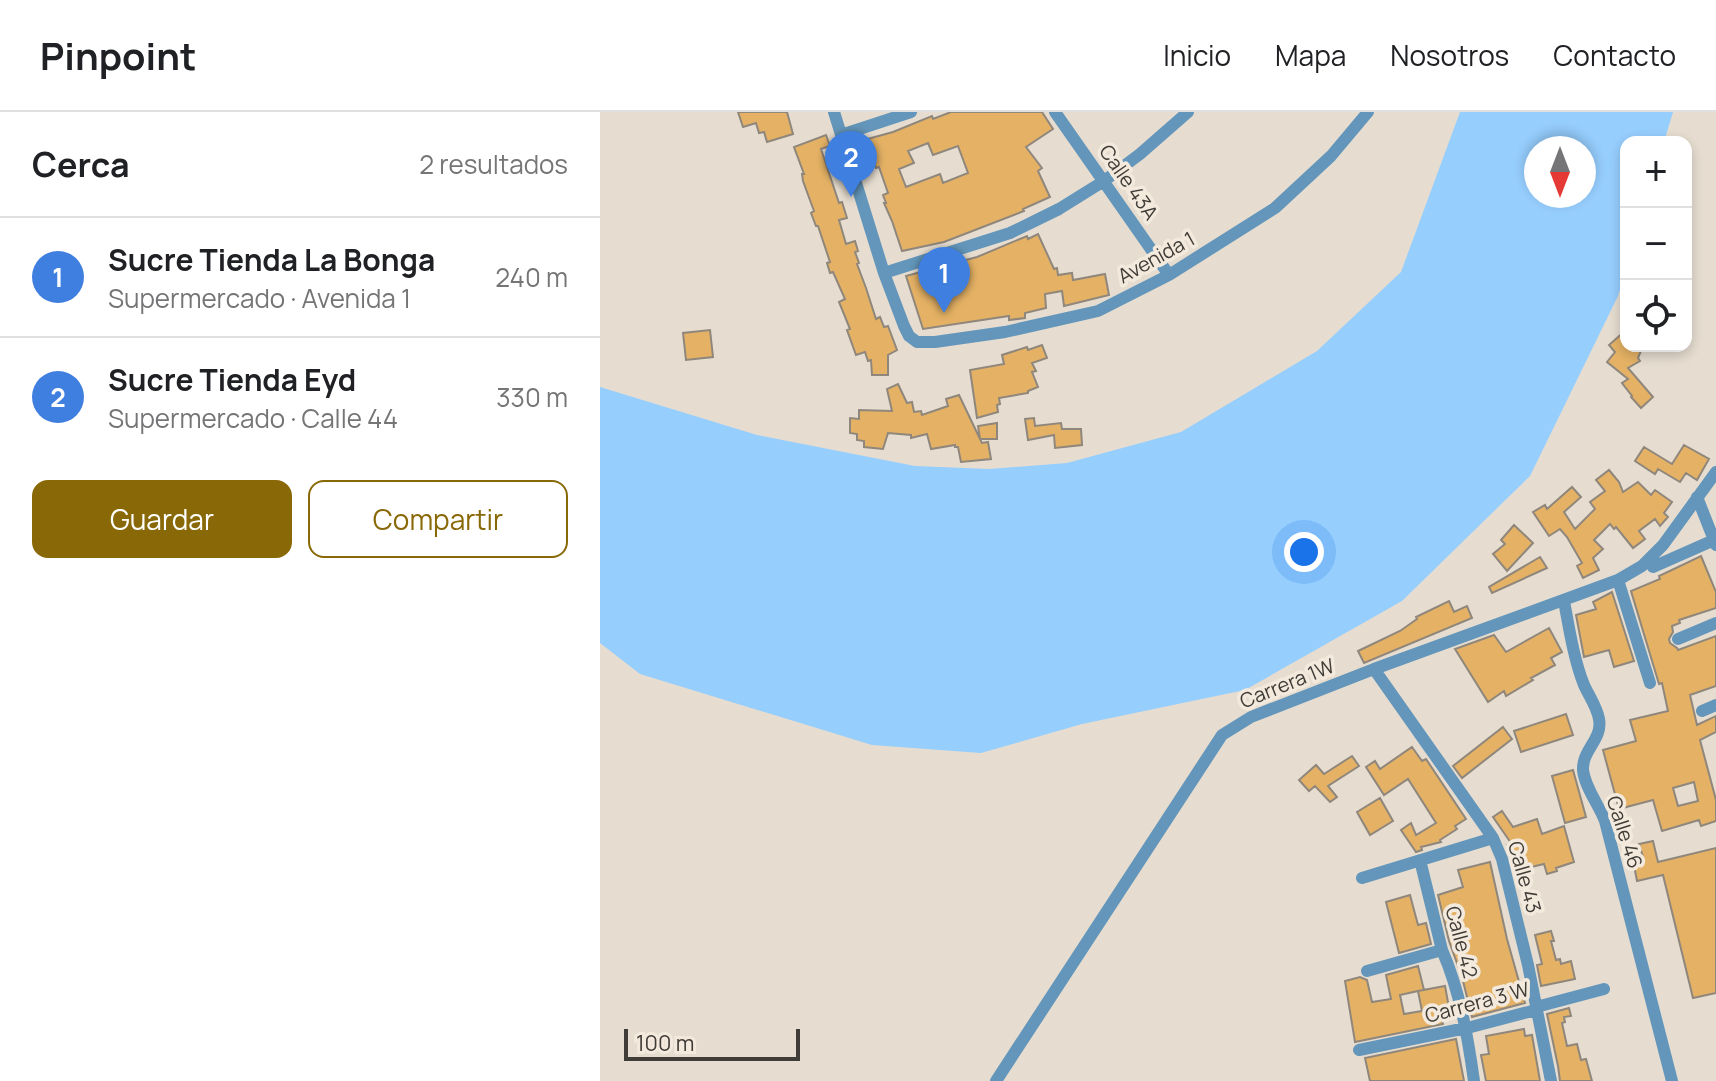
<!DOCTYPE html>
<html lang="es">
<meta charset="utf-8">
<style>
body{margin:0;font-family:Manrope,sans-serif;background:#f6f6f6;color:#202124}
.controls{position:absolute;right:24px;top:24px;display:grid;overflow:hidden;border-radius:16px;box-shadow:0 4px 12px #0003}
.controls button{width:72px;height:72px;display:grid;place-items:center;padding:0;border:0;border-bottom:2px solid #e0e0e0;background:#fff;color:#202124;font:40px sans-serif}
.compass{position:absolute;left:924px;top:24px;width:72px;height:72px;border-radius:50%;background:#fff;box-shadow:0 4px 12px #0003;rotate:180deg}
.scale{position:absolute;left:24px;bottom:20px;width:176px;box-sizing:border-box;padding-left:8px;border:4px solid #403c37;border-top:0;font-size:22px;line-height:28px;white-space:nowrap;color:#403c37;-webkit-text-stroke:6px #f3eadd;paint-order:stroke}
.you{position:absolute;left:704px;top:440px;width:28px;height:28px;margin:-20px;border:6px solid #fff;border-radius:50%;background:#1a73e8;box-shadow:0 0 0 12px #1a73e833}
.badge{display:grid;place-items:center;width:52px;height:52px;border-radius:50%;background:#896907;color:#fff;font-size:26px;font-weight:700}
.pin{position:absolute;translate:-50% -66px;filter:drop-shadow(0 2px 4px #0008)}
.pin::after{content:'';position:absolute;top:42px;width:28px;height:24px;background:inherit;clip-path:polygon(0 0,100% 0,50% 100%)}
.list{margin:0;padding:0;list-style:none}
h2{display:flex;justify-content:space-between;align-items:center;height:104px;margin:0;padding:0 32px;font-size:34px}
h2 small{font-size:26px;font-weight:400;color:#757577}
.list li{display:grid;grid-template-columns:52px 1fr auto;gap:24px;align-items:center;box-sizing:border-box;height:120px;padding:0 32px;border-top:2px solid #e0e0e0}
.list b{display:block;font-size:30px;white-space:nowrap}
.list p{margin:0;font-size:26px;white-space:nowrap;color:#757577}
.list em{font-size:26px;font-style:normal;color:#757577}
.actions{display:flex;gap:16px;padding:24px 32px}
.actions a{flex:1;padding:18px 0;border:2px solid #896907;border-radius:16px;text-align:center;font-size:28px;color:#896907}
.actions .main{background:#896907;color:#fff}
.icon{flex:none;width:44px;height:44px;fill:none;stroke:currentColor;stroke-width:2;stroke-linecap:round;stroke-linejoin:round}
.map{position:relative;flex:none;width:1116px;height:969px;overflow:hidden}
header{display:flex;align-items:center;gap:48px;box-sizing:border-box;height:112px;padding:0 40px;background:#fff;border-bottom:2px solid #e0e0e0}
header strong{font-size:38px}
nav{display:flex;gap:44px;margin-inline-start:auto;font-size:28px}
main{display:flex}
aside{flex:1;background:#fff}
.map>svg:first-child{display:block}
</style>
<header>
<strong>Pinpoint</strong>
<nav><a>Inicio</a><a>Mapa</a><a>Nosotros</a><a>Contacto</a></nav>
</header>
<main>
<aside>
<h2>Cerca<small>2 resultados</small></h2>
<ul class="list">
<li><span class="badge" style="background:#3f7fe0">1</span><div><b>Sucre Tienda La Bonga</b><p>Supermercado · Avenida 1</p></div><em>240 m</em></li>
<li><span class="badge" style="background:#3f7fe0">2</span><div><b>Sucre Tienda Eyd</b><p>Supermercado · Calle 44</p></div><em>330 m</em></li>
</ul>
<div class="actions"><a class="main">Guardar</a><a>Compartir</a></div>
</aside>
<div class="map">
<svg width="1116" height="969" viewBox="0 0 1116 969">
<rect width="100%" height="100%" fill="#e6ddd0"/>
<path fill="#96cefe" fill-rule="evenodd" d="M 860,0 L 1073,0 L 1064,30 L 1026,30 L 1026,159 L 1018,184 L 930,364 L 802,489 L 645,578 L 482,612 L 381,641 L 272,633 L 40,562 L 0,531 L 0,275 L 157,323 L 315,354 L 389,357 L 467,351 L 581,320 L 717,239 L 801,160 ZM 936,36 L 984,36 L 984,84 L 936,84 Z"/>
<path fill="#e5b265" stroke="#90877c" stroke-width="2" fill-rule="evenodd" d="M 138,0 L 187,0 L 193,22 L 167,30 L 164,20 L 159,21 L 156,11 L 143,15 Z
M 351,0 L 442,0 L 453,17 L 426,35 L 442,56 L 438,59 L 450,85 L 423,97 L 424,99 L 344,130 L 302,139 L 292,109 L 284,91 L 286,91 L 283,83 L 288,81 L 279,55 L 276,56 L 264,28 L 293,20 L 332,4 L 333,7 ZM 328,31 L 333,43 L 358,34 L 368,61 L 343,71 L 340,62 L 306,75 L 299,57 L 314,51 L 308,39 Z
M 226,23 L 230,34 L 221,37 L 239,91 L 242,90 L 247,106 L 239,108 L 246,132 L 255,129 L 258,139 L 255,140 L 259,151 L 257,152 L 266,176 L 276,207 L 280,205 L 284,215 L 288,214 L 297,238 L 288,243 L 288,263 L 272,263 L 271,248 L 268,249 L 265,240 L 256,243 L 247,218 L 250,217 L 239,190 L 245,187 L 233,160 L 230,161 L 227,151 L 230,150 L 218,114 L 216,114 L 211,101 L 214,99 L 203,69 L 202,62 L 204,62 L 194,35 Z
M 438,122 L 454,157 L 457,156 L 458,163 L 472,161 L 473,168 L 505,162 L 509,183 L 464,194 L 462,179 L 445,182 L 446,196 L 425,201 L 425,206 L 409,208 L 409,204 L 323,217 L 306,164 L 377,145 L 427,124 L 428,127 Z
M 110,218 L 113,245 L 86,248 L 83,221 Z
M 1026,218 L 1026,234 L 1043,234 L 1038,246 L 1040,249 L 1028,256 L 1053,285 L 1041,296 L 1031,285 L 1032,284 L 1022,271 L 1028,267 L 1007,250 L 1015,240 L 1009,233 Z
M 442,233 L 447,246 L 432,251 L 436,259 L 432,260 L 438,275 L 428,279 L 428,281 L 399,286 L 400,292 L 397,293 L 398,300 L 377,306 L 370,258 L 404,252 L 402,243 L 427,235 L 428,238 Z
M 298,272 L 307,291 L 312,290 L 314,300 L 321,299 L 322,303 L 348,294 L 346,287 L 359,283 L 380,327 L 378,314 L 397,311 L 397,327 L 380,327 L 382,331 L 388,330 L 391,347 L 361,350 L 358,335 L 355,335 L 355,333 L 331,337 L 327,322 L 311,326 L 311,323 L 288,321 L 283,337 L 264,335 L 264,329 L 257,328 L 257,322 L 250,321 L 250,306 L 259,307 L 259,298 L 292,299 L 287,277 Z
M 434,306 L 435,314 L 461,311 L 462,317 L 481,317 L 482,333 L 455,336 L 454,323 L 428,328 L 425,307 Z
M 1084,333 L 1109,347 L 1097,368 L 1086,361 L 1080,370 L 1058,357 L 1055,362 L 1035,349 L 1044,335 L 1072,352 Z
M 1009,358 L 1019,370 L 1023,380 L 1038,370 L 1051,383 L 1055,378 L 1072,390 L 1064,401 L 1068,405 L 1060,414 L 1055,407 L 1039,419 L 1045,427 L 1033,436 L 1016,415 L 1014,417 L 1010,412 L 994,428 L 1003,437 L 993,446 L 999,458 L 983,466 L 977,454 L 982,451 L 967,425 L 960,417 L 949,424 L 933,400 L 945,393 L 947,397 L 972,375 L 981,385 L 964,400 L 975,417 L 995,397 L 990,390 L 1005,379 L 996,368 Z
M 914,413 L 933,431 L 907,459 L 893,442 L 905,432 L 901,428 Z
M 1101,444 L 1116,480 L 1116,496 L 1079,508 L 1080,511 L 1072,514 L 1073,520 L 1069,527 L 1070,531 L 1077,536 L 1078,538 L 1116,524 L 1116,574 L 1090,583 L 1097,613 L 1116,604 L 1116,620 L 1100,628 L 1116,688 L 1116,709 L 1101,714 L 1099,708 L 1062,719 L 1053,688 L 1019,697 L 1003,638 L 1036,629 L 1030,608 L 1068,599 L 1062,571 L 1059,572 L 1031,479 L 1060,467 L 1059,464 ZM 1094,670 L 1098,689 L 1078,694 L 1073,676 Z
M 940,445 L 947,456 L 892,481 L 889,475 Z
M 1012,480 L 1034,549 L 1014,555 L 1009,538 L 984,545 L 976,503 L 996,497 L 993,490 Z
M 849,489 L 854,500 L 867,494 L 872,506 L 764,551 L 758,539 L 800,519 L 817,507 L 816,505 Z
M 949,516 L 962,540 L 951,546 L 955,553 L 931,566 L 933,568 L 906,584 L 904,579 L 888,590 L 855,537 L 894,523 L 906,540 Z
M 966,602 L 973,623 L 921,640 L 914,619 Z
M 903,615 L 912,627 L 862,666 L 853,654 Z
M 812,635 L 822,649 L 826,647 L 866,707 L 855,714 L 857,717 L 840,728 L 841,730 L 821,735 L 822,738 L 816,740 L 801,718 L 811,711 L 816,723 L 836,711 L 808,667 L 784,683 L 766,655 L 775,649 L 780,657 Z
M 752,644 L 759,654 L 728,674 L 737,685 L 730,690 L 715,674 L 709,679 L 699,668 L 716,653 L 724,662 Z
M 973,658 L 986,705 L 965,711 L 952,664 Z
M 780,686 L 793,709 L 770,723 L 757,700 Z
M 902,699 L 913,715 L 937,707 L 942,722 L 964,714 L 974,750 L 956,756 L 957,759 L 947,762 L 944,752 L 919,758 L 913,744 L 911,745 L 907,733 L 911,731 L 893,705 Z
M 1053,729 L 1058,750 L 1116,736 L 1116,881 L 1093,886 L 1063,763 L 1037,769 L 1033,748 L 1043,745 L 1039,732 Z
M 890,750 L 907,827 L 925,891 L 872,905 L 859,853 L 858,854 L 849,829 L 838,783 L 863,775 L 858,758 Z
M 810,783 L 818,813 L 826,811 L 831,832 L 799,841 L 786,790 Z
M 951,819 L 954,829 L 951,829 L 956,848 L 960,847 L 961,852 L 971,849 L 975,867 L 941,874 L 937,853 L 942,852 L 935,823 Z
M 818,854 L 824,878 L 818,879 L 845,874 L 850,901 L 841,903 L 843,912 L 755,930 L 745,869 L 760,865 L 767,868 L 772,890 L 791,887 L 786,863 ZM 818,879 L 822,899 L 804,902 L 800,883 Z
M 969,896 L 971,904 L 964,905 L 965,910 L 962,911 L 967,934 L 977,932 L 981,948 L 986,947 L 992,969 L 960,969 L 958,954 L 947,902 Z
M 924,917 L 925,924 L 932,923 L 940,969 L 886,969 L 881,943 L 889,942 L 886,924 Z
M 856,927 L 864,969 L 770,969 L 765,946 Z"/>
<g fill="none" stroke-linecap="round" stroke-linejoin="round">
<path stroke="#6396ba" stroke-width="12" d="M 234,0 L 284,161 L 304,214 L 309,224 L 317,230 L 335,230 L 405,220 L 498,199 L 569,163 L 675,96 L 731,44 L 768,0
M 455,0 L 569,163
M 241,23 L 311,0
M 284,161 L 410,121 L 459,97 L 504,69 L 540,42 L 588,0
M 1097,385 L 1116,433
M 1053,455 L 1114,428
M 1018,468 L 1050,571
M 964,489 C 969,516 974,548 984,573 C 989,584 997,595 999,607 C 1003,627 982,638 983,658 C 985,676 999,693 1005,709 L 1072,969
M 1078,527 L 1116,511
M 774,557 L 893,726 L 902,747 L 928,853 L 951,969
M 1102,599 L 1116,593
M 820,748 L 842,838 C 860,879 868,926 874,969
M 762,766 L 893,726
M 767,859 L 842,838
M 759,938 L 871,915 L 932,899 L 940,894 L 1004,877
M 396,969 L 622,623 L 651,605 L 774,557 L 1018,468 L 1042,454 L 1063,433 L 1116,360"/>
</g>
<g text-anchor="middle" dominant-baseline="central" stroke-width="7" stroke-linejoin="round" paint-order="stroke">
<g font-size="20" fill="#403c37" stroke="#f3eadd">
<text transform="translate(529 70) rotate(55)">Calle 43A</text>
<text transform="translate(556 145) rotate(-29)">Avenida 1</text>
<text transform="translate(687 571) rotate(-22)">Carrera 1W</text>
<text transform="translate(1025 720) rotate(72)">Calle 46</text>
<text transform="translate(925 765) rotate(74)">Calle 43</text>
<text transform="translate(862 830) rotate(75)">Calle 42</text>
<text transform="translate(877 890) rotate(-15)">Carrera 3 W</text>
</g>
</g>
</svg>
<div class="controls">
<button>+</button>
<button>−</button>
<button><svg class="icon" aria-label="locate" viewBox="0 0 24 24"><circle cx="12" cy="12" r="6"/><path d="M12 2v4M12 18v4M2 12h4M18 12h4"/></svg></button>
</div>
<svg class="compass" viewBox="-18 -18 36 36"><path d="M0-13l5 13h-10z" fill="#e53935"/><path d="M0 13l5-13h-10z" fill="#757577"/></svg>
<div class="scale">100 m</div>
<div class="you"></div>
<div class="pin badge" style="left:344px;top:201px;background:#3f7fe0">1</div>
<div class="pin badge" style="left:251px;top:85px;background:#3f7fe0">2</div>
</div>
</main>
